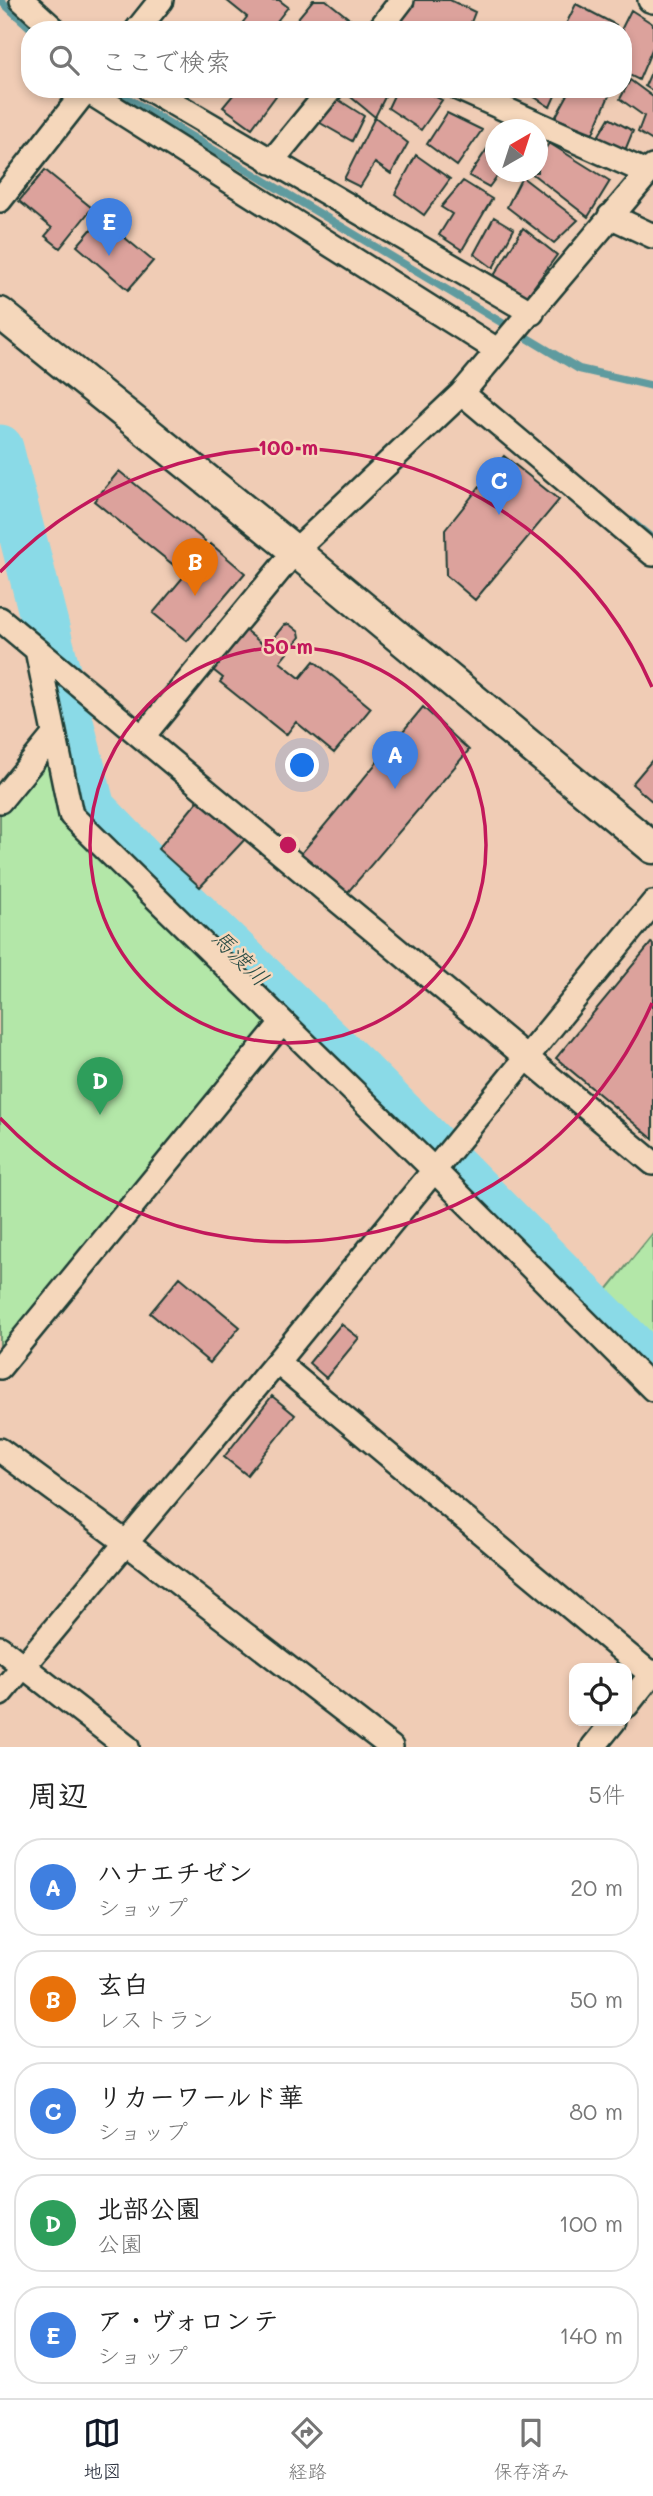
<!DOCTYPE html>
<html lang="ja">
<meta charset="utf-8">
<style>
body{margin:0;font-family:Mali,"Klee One",sans-serif;background:#f2f2f2;color:#222}
.controls{position:absolute;right:21px;bottom:21px;display:grid;overflow:hidden;border-radius:14px;box-shadow:0 4px 10px #0003}
.controls button{width:63px;height:63px;display:grid;place-items:center;padding:0;border:0;border-bottom:2px solid #e0e0e0;background:#fff;color:#222;font:35px sans-serif}
.compass{position:absolute;left:485px;top:119px;width:63px;height:63px;border-radius:50%;background:#fff;box-shadow:0 4px 10px #0003;rotate:39deg}
.you{position:absolute;left:303px;top:766px;width:24px;height:24px;margin:-18px;border:5px solid #fff;border-radius:50%;background:#1a73e8;box-shadow:0 0 0 10px #1a73e833}
.badge{display:grid;place-items:center;width:46px;height:46px;border-radius:50%;background:#111827;color:#fff;font-size:23px;font-weight:700}
.pin{position:absolute;translate:-50% -58px;filter:drop-shadow(0 2px 4px #0008)}
.pin::after{content:'';position:absolute;top:37px;width:24px;height:21px;background:inherit;clip-path:polygon(0 0,100% 0,50% 100%)}
.list{margin:0;padding:0;list-style:none}
h2{display:flex;justify-content:space-between;align-items:center;height:91px;margin:0;padding:0 28px;font-size:30px}
h2 small{font-size:23px;font-weight:400;color:#767676}
.list li{display:grid;grid-template-columns:46px 1fr auto;gap:21px;align-items:center;box-sizing:border-box;height:98px;margin:0 14px 14px;padding:0 14px;border:2px solid #e0e0e0;border-radius:28px}
.list b{display:block;font-size:26px;white-space:nowrap}
.list p{margin:0;font-size:23px;white-space:nowrap;color:#767676}
.list em{font-size:23px;font-style:normal;color:#767676}
.icon{flex:none;width:38px;height:38px;fill:none;stroke:currentColor;stroke-width:2;stroke-linecap:round;stroke-linejoin:round}
.map{position:relative;flex:none;width:653px;height:1747px;overflow:hidden}
.search{position:absolute;background:#fff;box-shadow:0 4px 10px #0003;left:21px;right:21px;top:21px;height:77px;display:flex;align-items:center;gap:18px;box-sizing:border-box;padding:0 24px;border-radius:28px;color:#767676;font-size:26px}
.sheet{height:651px;background:#fff}
nav{display:flex;justify-content:space-around;align-items:center;box-sizing:border-box;height:98px;border-top:2px solid #e0e0e0;background:#fff;font-size:19px;color:#767676}
nav a{display:grid;justify-items:center;gap:4px}
nav .on{color:#111827}
.map>svg:first-child{display:block}
</style>
<div class="map">
<svg width="653" height="1747" viewBox="0 0 653 1747">
<rect width="100%" height="100%" fill="#f0ccb5"/>
<filter id="ink" filterUnits="userSpaceOnUse"><feTurbulence type="fractalNoise" baseFrequency=".0143" numOctaves="2"/><feDisplacementMap in="SourceGraphic" scale="14" xChannelSelector="R" yChannelSelector="G"/><feConvolveMatrix kernelMatrix="1 2 1 2 8 2 1 2 1" color-interpolation-filters="sRGB"/></filter>
<g filter="url(#ink)">
<path fill="#b3e7a8" stroke="#69926e" stroke-width="2" d="M 53,740 L 69,817 L 275,1024 L 0,1362 L 0,804 Z
M 653,1233 L 653,1360 L 598,1301 Z"/>
<g fill="none" stroke-linecap="round" stroke-linejoin="round">
<path stroke="#5f9b9f" stroke-width="8" d="M 0,0 L 33,30
M 112,89 L 579,369 L 653,386
M 631,521 L 653,539"/>
<path stroke="#8adae7" stroke-width="47" d="M 0,448 L 92,808 L 182,901 L 359,1071 L 653,1367"/>
</g>
<path fill="#dca29c" stroke="#1f3d34" stroke-width="2" d="M 226,0 L 279,0 L 288,7 L 270,30 L 237,30 L 247,17 Z
M 313,0 L 326,0 L 361,28 L 288,30 Z
M 412,0 L 450,0 L 475,12 L 468,30 L 395,30 Z
M 576,4 L 616,25 L 613,30 L 563,30 Z
M 631,10 L 653,24 L 653,47 L 639,80 L 623,72 L 623,30 L 621,30 Z
M 653,68 L 653,91 L 645,86 Z
M 630,80 L 653,97 L 653,141 L 638,132 L 644,116 L 620,99 Z
M 238,89 L 281,89 L 252,128 L 223,107 Z
M 341,89 L 389,89 L 375,117 Z
M 397,89 L 421,89 L 442,100 L 421,130 L 388,108 Z
M 522,89 L 558,89 L 550,107 Z
M 571,89 L 612,89 L 593,133 L 555,118 Z
M 331,95 L 364,116 L 352,141 L 315,120 Z
M 447,113 L 482,130 L 457,166 L 427,144 Z
M 375,117 L 408,143 L 391,174 L 375,163 L 360,187 L 344,179 Z
M 609,118 L 633,131 L 624,153 L 596,140 Z
M 493,140 L 496,172 L 500,172 L 489,187 L 469,176 Z
M 549,143 L 610,181 L 588,217 L 530,172 L 538,172 L 538,160 Z
M 416,155 L 450,179 L 424,215 L 395,194 Z
M 45,170 L 92,208 L 60,248 L 45,236 L 52,228 L 19,201 Z
M 522,177 L 578,220 L 554,243 L 507,207 Z
M 463,181 L 492,199 L 462,250 L 439,235 L 452,214 L 441,207 Z
M 494,217 L 514,229 L 493,268 L 474,254 Z
M 101,218 L 153,261 L 128,290 L 77,246 Z
M 523,228 L 557,255 L 525,299 L 492,279 Z
M 504,456 L 559,500 L 475,600 L 446,575 L 445,530 Z
M 119,471 L 205,541 L 181,571 L 94,501 Z
M 211,544 L 245,573 L 187,641 L 153,613 Z
M 289,624 L 299,632 L 300,637 L 280,662 L 300,678 L 314,661 L 371,708 L 334,753 L 296,722 L 286,735 L 220,682 L 223,678 L 213,670 L 245,630 L 266,647 L 284,625 Z
M 423,707 L 469,750 L 348,892 L 299,856 Z
M 653,759 L 653,802 L 632,784 Z
M 201,797 L 247,837 L 200,887 L 158,849 Z
M 651,943 L 653,944 L 653,1139 L 556,1058 Z
M 180,1277 L 240,1327 L 210,1363 L 150,1313 Z
M 341,1324 L 359,1338 L 326,1378 L 309,1363 Z
M 272,1396 L 295,1415 L 247,1475 L 224,1457 Z"/>
<g fill="none" stroke-linecap="round" stroke-linejoin="round">
<defs>
<path id="minor" d="M 22,0 L 55,30
M 650,0 L 653,1
M 137,30 L 161,0
M 379,30 L 402,0
M 149,89 L 532,313
M 460,89 L 648,173
M 86,90 L 497,350
M 271,162 L 331,89
M 0,200 L 87,89
M 610,216 L 653,236
M 462,393 L 653,554
M 0,619 L 653,1163
M 37,650 L 71,815 L 434,1170 L 653,1389
M 143,736 L 295,551 L 462,393 L 653,167
M 0,801 L 54,735
M 277,1362 L 653,1676
M 0,1367 L 282,1023
M 0,1450 L 125,1542 L 391,1747
M 0,1648 L 127,1747
M 0,1694 L 277,1362 L 653,903
M 627,1705 L 653,1672
M 593,1747 L 614,1721"/>
<path id="tertiary" d="M 0,313 L 295,551 L 653,848"/>
</defs>
<use href="#minor" stroke="#1f3d34" stroke-width="28"/>
<use href="#tertiary" stroke="#1f3d34" stroke-width="35"/>
<use href="#minor" stroke="#f5d7bb" stroke-width="23"/>
<use href="#tertiary" stroke="#f5d7bb" stroke-width="30"/>
</g>
</g>
<g fill="none" stroke="#c2185b" stroke-width="3.5">
<circle cx="288" cy="845" r="198"/>
<path d="M652 1003A397 397 0 0 1 0 1118M0 572A397 397 0 0 1 652 687"/>
</g>
<g text-anchor="middle" dominant-baseline="central" stroke-width="5" stroke-linejoin="round" paint-order="stroke">
<g font-size="23" font-style="italic" fill="#2a4d46" stroke="#f5d7bb">
<text transform="translate(241 957) rotate(45)">馬渡川</text>
</g>
</g>
<circle cx="288" cy="845" r="10" fill="#c2185b" stroke="#f5d7bb" stroke-width="3.5"/>
<g font-size="21" text-anchor="middle" font-weight="bold" fill="#c2185b" stroke="#f5d7bb" stroke-width="5" stroke-linejoin="round" paint-order="stroke">
<text x="288" y="455">100 m</text>
<text x="288" y="654">50 m</text>
</g>
</svg>
<div class="controls">
<button><svg class="icon" aria-label="locate" viewBox="0 0 24 24"><circle cx="12" cy="12" r="6"/><path d="M12 2v4M12 18v4M2 12h4M18 12h4"/></svg></button>
</div>
<svg class="compass" viewBox="-18 -18 36 36"><path d="M0-13l5 13h-10z" fill="#e53935"/><path d="M0 13l5-13h-10z" fill="#767676"/></svg>
<div class="you"></div>
<div class="pin badge" style="left:395px;top:789px;background:#3f7fe0">A</div>
<div class="pin badge" style="left:195px;top:596px;background:#e8710a">B</div>
<div class="pin badge" style="left:499px;top:515px;background:#3f7fe0">C</div>
<div class="pin badge" style="left:100px;top:1115px;background:#2e9e5b">D</div>
<div class="pin badge" style="left:109px;top:256px;background:#3f7fe0">E</div>
<div class="search"><svg class="icon" aria-label="search" viewBox="0 0 24 24"><circle cx="10" cy="10" r="6"/><path d="M15 15l6 6"/></svg>ここで検索</div>
</div>
<section class="sheet">
<h2>周辺<small>5件</small></h2>
<ul class="list">
<li><span class="badge" style="background:#3f7fe0">A</span><div><b>ハナエチゼン</b><p>ショップ</p></div><em>20 m</em></li>
<li><span class="badge" style="background:#e8710a">B</span><div><b>玄白</b><p>レストラン</p></div><em>50 m</em></li>
<li><span class="badge" style="background:#3f7fe0">C</span><div><b>リカーワールド華</b><p>ショップ</p></div><em>80 m</em></li>
<li><span class="badge" style="background:#2e9e5b">D</span><div><b>北部公園</b><p>公園</p></div><em>100 m</em></li>
<li><span class="badge" style="background:#3f7fe0">E</span><div><b>ア・ヴォロンテ</b><p>ショップ</p></div><em>140 m</em></li>
</ul>
</section>
<nav>
<a class="on"><svg class="icon" aria-label="map" viewBox="0 0 24 24"><path d="M3 6l6-2 6 2 6-2v14l-6 2-6-2-6 2zM9 4v14M15 6v14"/></svg>地図</a>
<a><svg class="icon" aria-label="directions" viewBox="0 0 24 24"><path d="M12 3l9 9-9 9-9-9zM9 14v-3h6M13 9l2 2-2 2"/></svg>経路</a>
<a><svg class="icon" aria-label="saved" viewBox="0 0 24 24"><path d="M7 4h10v16l-5-4-5 4z"/></svg>保存済み</a>
</nav>
